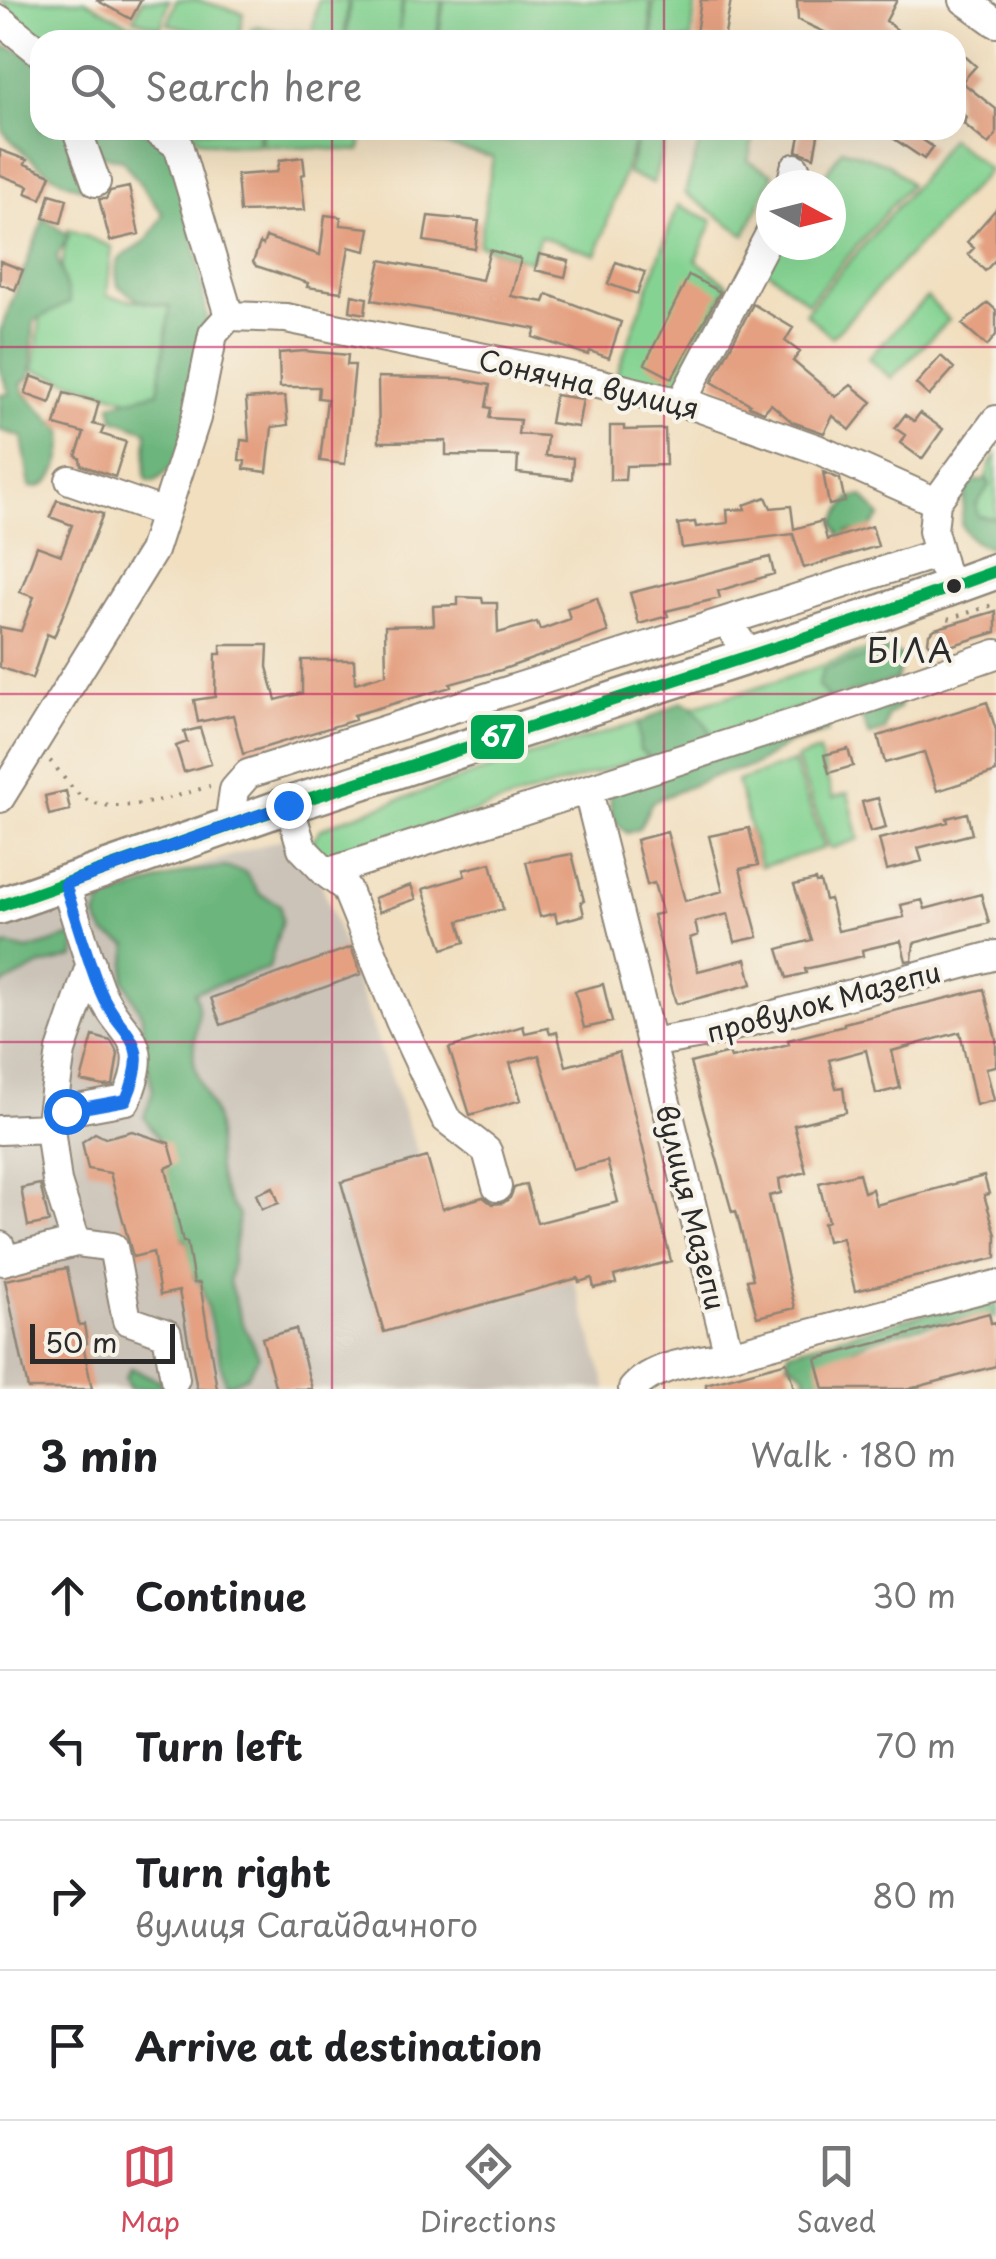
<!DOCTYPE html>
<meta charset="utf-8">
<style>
body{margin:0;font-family:"Playpen Sans",sans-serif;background:#f2f2f2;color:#202124}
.compass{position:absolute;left:756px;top:170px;width:90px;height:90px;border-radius:50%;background:#fff;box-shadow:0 10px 40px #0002;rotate:97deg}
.scale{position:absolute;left:30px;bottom:25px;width:145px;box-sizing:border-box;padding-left:10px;border:5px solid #2b2b2b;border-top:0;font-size:28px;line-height:35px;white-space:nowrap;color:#2b2b2b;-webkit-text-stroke:8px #f7f3e8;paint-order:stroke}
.stop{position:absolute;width:30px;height:30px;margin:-22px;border:8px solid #1a73e8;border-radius:50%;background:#fff}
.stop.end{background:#1a73e8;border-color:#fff;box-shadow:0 2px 10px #0008}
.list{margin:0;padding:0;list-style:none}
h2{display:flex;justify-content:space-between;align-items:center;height:130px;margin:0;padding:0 40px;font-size:42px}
h2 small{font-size:32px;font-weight:400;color:#757577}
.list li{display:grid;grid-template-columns:65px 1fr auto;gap:30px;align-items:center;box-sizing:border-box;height:150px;padding:0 40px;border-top:2px solid #e0e0e0}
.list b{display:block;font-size:38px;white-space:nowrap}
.list p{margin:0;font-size:32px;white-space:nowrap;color:#757577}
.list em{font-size:32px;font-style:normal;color:#757577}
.icon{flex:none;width:55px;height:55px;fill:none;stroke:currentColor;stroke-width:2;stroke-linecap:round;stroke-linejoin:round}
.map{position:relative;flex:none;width:996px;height:1389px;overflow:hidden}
.search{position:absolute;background:#fff;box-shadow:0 10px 40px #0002;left:30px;right:30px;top:30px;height:110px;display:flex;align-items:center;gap:25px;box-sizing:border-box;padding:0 35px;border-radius:30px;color:#757577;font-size:38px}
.sheet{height:730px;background:#fff}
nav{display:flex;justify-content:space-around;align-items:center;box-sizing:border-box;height:140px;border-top:2px solid #e0e0e0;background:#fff;font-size:28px;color:#757577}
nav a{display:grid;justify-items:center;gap:5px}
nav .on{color:#d1495b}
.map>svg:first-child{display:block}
</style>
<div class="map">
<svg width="996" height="1389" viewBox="0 0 996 1389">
<rect width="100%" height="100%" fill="#f7f3e8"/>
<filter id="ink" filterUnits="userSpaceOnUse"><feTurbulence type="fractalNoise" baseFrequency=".01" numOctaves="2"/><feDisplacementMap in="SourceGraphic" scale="20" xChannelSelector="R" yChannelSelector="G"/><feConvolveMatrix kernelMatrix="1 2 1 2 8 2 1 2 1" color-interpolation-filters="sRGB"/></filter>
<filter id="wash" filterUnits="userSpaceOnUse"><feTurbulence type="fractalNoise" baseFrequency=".0048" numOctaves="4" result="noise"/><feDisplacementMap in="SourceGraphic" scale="40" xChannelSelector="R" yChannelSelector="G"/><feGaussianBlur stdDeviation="2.25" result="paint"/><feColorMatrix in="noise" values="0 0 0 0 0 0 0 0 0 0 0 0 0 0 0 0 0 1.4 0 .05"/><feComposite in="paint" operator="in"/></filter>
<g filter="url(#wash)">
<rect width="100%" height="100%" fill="#f1dfc0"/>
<path fill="#cbc3b8" d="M 303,832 L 473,1308 L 574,1280 L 607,1389 L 0,1389 L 0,931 Z"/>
<path fill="#85d393" stroke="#587f5f" stroke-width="2.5" d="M 0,0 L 85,0 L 127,23 L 158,32 L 156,40 L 45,40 L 29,30 Z
M 142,0 L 169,0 L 161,28 L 134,19 Z
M 176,0 L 197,0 L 243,13 L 239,40 L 208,40 L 209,34 L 168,24 Z
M 318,0 L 348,0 L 344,40 L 311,40 Z
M 350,0 L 402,0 L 399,30 L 404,0 L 442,0 L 436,40 L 398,40 L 398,35 L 396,40 L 346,40 Z
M 444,0 L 646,0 L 650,1 L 651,40 L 438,40 Z
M 653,0 L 696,0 L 691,40 L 653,40 Z
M 185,130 L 259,130 L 258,145 C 231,145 206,148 185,130 Z
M 262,130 L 363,130 L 360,151 L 261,145 Z
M 424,130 L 639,130 L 596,255 L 540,236 L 531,261 L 479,245 L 493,157 L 423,140 Z
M 640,130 L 668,130 L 653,183 L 628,174 Z
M 703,130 L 755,130 L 748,161 L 773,174 L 745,235 L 685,193 Z
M 950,138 L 989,170 L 832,337 L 805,313 L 918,182 Z
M 842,149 L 889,164 L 910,184 L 808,303 L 765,269 L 781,245 L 831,245 L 831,185 L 819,185 Z
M 678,205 L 713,221 L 696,260 L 728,285 L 677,392 L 616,376 Z
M 68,229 L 112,247 L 107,296 L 175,308 L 158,408 L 34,370 L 43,296 L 57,297 Z
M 927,297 L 949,320 L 891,378 L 868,358 Z
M 996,455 L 996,533 L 972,520 L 991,462 Z
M 870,649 L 879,651 L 886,658 L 834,697 L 323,860 L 312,841 L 321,829 L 344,819 L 521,758 L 766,685 Z
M 819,751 L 833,798 L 848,793 L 859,839 L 830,849 L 796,759 Z
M 793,762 L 825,848 L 761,867 L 737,781 Z"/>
<path fill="#6cb57d" stroke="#4c7054" stroke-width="2.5" d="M 258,26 C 275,32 293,30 312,33 L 312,40 L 245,40 L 252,28 Z
M 0,45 L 25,52 L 40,64 L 40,130 L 74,130 L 88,184 L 81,188 C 52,180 23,153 3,132 Z
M 88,130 L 142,130 L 173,149 L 199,262 L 207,318 L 204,374 L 179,460 L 156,481 L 148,481 L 145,475 L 147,431 L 114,419 L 111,404 L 158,392 L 170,306 L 138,300 L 118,286 C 111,253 124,258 144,242 C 152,236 158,223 163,214 L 122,160 L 94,153 Z
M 44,218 L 69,236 L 57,256 L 70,302 L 34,321 L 31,376 L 21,384 L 25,394 L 63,431 C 66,452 56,491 30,487 L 22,437 L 0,430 L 0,394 L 10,394 L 0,371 L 0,332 Z
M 987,479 L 990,484 L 976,505 L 978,516 L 996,518 L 996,546 C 980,549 968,539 961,524 L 966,483 Z
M 863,496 L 880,517 L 867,531 L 847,532 L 844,544 L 834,522 L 850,498 Z
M 890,649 L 904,658 L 896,680 L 830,699 L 818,686 L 823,670 Z
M 900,700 L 899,708 L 888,715 L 885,730 L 869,736 L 861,716 C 874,710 888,709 900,700 Z
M 681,702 L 692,706 L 710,730 L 709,737 L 659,765 L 640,750 L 638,724 Z
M 827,722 L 828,732 L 790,743 L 753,766 L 717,775 L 652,802 L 639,829 L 627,833 C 610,820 609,812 611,790 Z
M 224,867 L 245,872 L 259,893 L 280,905 L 282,920 L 269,968 L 194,992 C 205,1016 190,1037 194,1061 C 197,1083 210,1100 216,1120 C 218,1127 217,1136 217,1143 C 216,1172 220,1194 239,1215 L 229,1282 L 242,1322 L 259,1356 L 247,1376 L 226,1385 L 202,1287 L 190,1272 L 187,1243 L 172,1226 L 163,1146 L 144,1117 L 153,1091 L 143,1045 L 142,1016 L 124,979 L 128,945 L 105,934 L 96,917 L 102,901 L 184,872 Z
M 76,935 L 74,957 L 39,966 L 0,986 L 0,949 L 8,945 L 27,950 Z
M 996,1294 L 996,1318 C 968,1314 886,1333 859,1346 C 848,1351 837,1360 826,1367 L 832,1389 L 807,1389 L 805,1374 L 787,1362 L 789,1351 Z
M 131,1368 L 177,1389 L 130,1389 L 125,1378 Z"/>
<g id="blocks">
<path fill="#e4a081" d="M 96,0 L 141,0 L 131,19 Z
M 701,0 L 731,0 L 724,40 L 695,40 Z
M 797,0 L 897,0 L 886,21 L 910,40 L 848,40 L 835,37 L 798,20 Z
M 956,48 L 976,66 L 962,82 L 996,109 L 996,135 L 988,144 L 964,124 L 966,117 L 956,109 Z
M 801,130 L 819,130 L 814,157 L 797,151 Z
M 881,130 L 908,130 L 933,147 L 924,159 Z
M 0,150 L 27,160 L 25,164 L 51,175 L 41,199 L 26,193 L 29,186 L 0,175 Z
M 303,157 L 305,174 L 301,175 L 305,210 L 240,212 L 237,175 L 277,172 L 280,160 Z
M 129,187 L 139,234 L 110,241 L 99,199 L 106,199 L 110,191 Z
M 50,194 L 67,199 L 61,223 L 44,218 Z
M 996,209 L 996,259 L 985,271 L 968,254 L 974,248 L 967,242 Z
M 325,215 L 341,217 L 340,225 L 370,228 L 366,251 L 349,247 L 341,292 L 307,287 L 308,283 L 256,266 L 253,262 L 260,243 L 263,245 L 266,237 L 320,255 Z
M 428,216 L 479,221 L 475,249 L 424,241 Z
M 490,250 L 521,259 L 511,296 L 544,302 L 547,294 L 621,322 L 609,358 L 590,351 L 588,355 L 533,337 L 536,329 L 372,300 L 381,260 L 482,280 Z
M 539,254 L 569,261 L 565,277 L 535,270 Z
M 0,261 L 23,270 L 15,290 L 0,284 Z
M 616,262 L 645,272 L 637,294 L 608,284 Z
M 689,275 L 720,292 L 672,378 L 645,364 Z
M 352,295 L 367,298 L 365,314 L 350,311 Z
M 988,303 L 996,310 L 996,335 L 987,346 L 962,324 Z
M 753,304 L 793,328 L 785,341 L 800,352 L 793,361 L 836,397 L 851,385 L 872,402 L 850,430 L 833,416 L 824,433 L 792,422 L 771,404 L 764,412 L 749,406 L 750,404 L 712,382 Z
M 305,351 L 348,355 L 347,365 L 355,365 L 345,464 L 320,461 L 327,399 L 318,398 L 319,387 L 280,387 L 279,353 Z
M 941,356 L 954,368 L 929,396 L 916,384 Z
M 31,376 L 56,385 L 50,403 L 25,394 Z
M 378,377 L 459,379 L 490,385 L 486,407 L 491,408 L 489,418 L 520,420 L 518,434 L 547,436 L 545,456 L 573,458 L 572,479 L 517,473 L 518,456 L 446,455 L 446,441 L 379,442 Z
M 64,393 L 99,402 L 93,424 L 104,427 L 101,434 L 126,442 L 115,477 L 81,465 L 80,458 L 76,456 L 84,433 L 55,425 Z
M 555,395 L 583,399 L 578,427 L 550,423 Z
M 285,396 L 288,425 L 272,427 L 267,472 L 244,469 L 245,461 L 239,460 L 241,440 L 249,441 L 246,399 Z
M 920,413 L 943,429 L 922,459 L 900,443 L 905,435 L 895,428 L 905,415 L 914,421 Z
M 610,426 L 624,426 L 624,430 L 665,429 L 666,465 L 626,466 L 625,480 L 610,480 Z
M 823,472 L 840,479 L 845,502 L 829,505 Z
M 766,497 L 771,508 L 791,506 L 794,529 L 822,521 L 827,540 L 872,526 L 878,546 L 804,568 L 793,534 L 682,548 L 678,524 L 695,522 L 696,527 L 728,523 L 727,510 L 745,509 L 744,505 Z
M 57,500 L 103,514 L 54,637 L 47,634 L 32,679 L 0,667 L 0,627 L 21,631 L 34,597 L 20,592 L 37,546 L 61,555 L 72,525 L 50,517 Z
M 770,557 L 774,574 L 718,591 L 720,598 L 666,611 L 668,616 L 639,624 L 630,593 Z
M 458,597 L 482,598 L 483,603 L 497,603 L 498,633 L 537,622 L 540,630 L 570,619 L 567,608 L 597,598 L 608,632 L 501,670 L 450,684 L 451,687 L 354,715 L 355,720 L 243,754 L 233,715 L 198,722 L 194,700 L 215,697 L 216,654 L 221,654 L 221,645 L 268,645 L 267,667 L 276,700 L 302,693 L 302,660 L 354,660 L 355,683 L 386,674 L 385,626 L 434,625 L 433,606 L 458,605 Z
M 996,611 L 996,632 L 940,649 L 933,648 L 928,642 L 929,634 L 935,629 Z
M 987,702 L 996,730 L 996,772 L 937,791 L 924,752 L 885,763 L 878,736 Z
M 200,728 L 211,764 L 184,772 L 176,746 L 187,742 L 184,732 Z
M 848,749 L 853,766 L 829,773 L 824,755 Z
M 66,791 L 70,810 L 49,815 L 45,796 Z
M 878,798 L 886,828 L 870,832 L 862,802 Z
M 967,813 L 972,834 L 918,848 L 922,861 L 887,870 L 879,839 L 948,822 L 947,818 Z
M 749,828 L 758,865 L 740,869 L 758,937 L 735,942 L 728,914 L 695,922 L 698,935 L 690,938 L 698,971 L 746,959 L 752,984 L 676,1004 L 653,915 L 662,913 L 654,883 L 647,885 L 636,840 L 667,832 L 685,901 L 723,891 L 709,836 Z
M 572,854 L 584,901 L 581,902 L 584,915 L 557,922 L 555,913 L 540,917 L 526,862 Z
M 491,863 L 503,909 L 459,921 L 465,942 L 443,949 L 423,889 L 465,876 L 463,870 Z
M 815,880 L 816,883 L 820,882 L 825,900 L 830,899 L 838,931 L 904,917 L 901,905 L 922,900 L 925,909 L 981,894 L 989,923 L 914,943 L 912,960 L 906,961 L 901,941 L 862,950 L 863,956 L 805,969 L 806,973 L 787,978 L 778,949 L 812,940 L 794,885 Z
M 411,885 L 416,899 L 379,912 L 374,898 Z
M 351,947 L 361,974 L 221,1025 L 211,998 Z
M 603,984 L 612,1022 L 584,1028 L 575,991 Z
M 984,989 L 996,1039 L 996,1066 L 986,1068 L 994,1100 L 976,1105 L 960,1032 L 892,1051 L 900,1088 L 876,1094 L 866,1050 L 829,1060 L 836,1088 L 843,1087 L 846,1112 L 794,1125 L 806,1172 L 779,1179 L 781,1193 L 769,1196 L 795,1308 L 757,1317 L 747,1280 L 753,1279 L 736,1211 L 732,1212 L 690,1063 L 729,1053 L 731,1058 L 789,1044 L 788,1040 L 844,1026 L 844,1023 Z
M 523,1026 L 525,1033 L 548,1028 L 550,1034 L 557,1032 L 566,1066 L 619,1052 L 671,1261 L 614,1276 L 616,1283 L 594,1288 L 592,1278 L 579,1282 L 578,1278 L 384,1332 L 341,1182 L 427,1157 L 442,1209 L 483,1197 L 492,1204 L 503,1203 L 510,1198 L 514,1188 L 526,1184 L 537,1223 L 618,1202 L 607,1161 L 573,1170 L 539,1055 L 510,1063 L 521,1100 L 470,1115 L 449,1048 Z
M 93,1036 L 111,1041 L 118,1054 L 113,1085 L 104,1086 L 81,1081 Z
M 132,1131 L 169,1143 L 175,1164 L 166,1168 L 183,1242 L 187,1242 L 194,1283 L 200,1283 L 217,1389 L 197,1389 L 179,1291 L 160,1295 L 153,1252 L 133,1257 L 110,1173 L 88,1169 L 82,1142 L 95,1133 L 105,1138 Z
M 859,1173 L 864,1192 L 872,1189 L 876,1205 L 984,1176 L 989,1194 L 984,1195 L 996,1235 L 996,1258 L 855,1291 L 842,1238 L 827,1241 L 823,1223 L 828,1221 L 819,1183 Z
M 40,1184 L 49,1222 L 28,1226 L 21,1188 Z
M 273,1187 L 279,1203 L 262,1209 L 256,1194 Z
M 67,1268 L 79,1325 L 84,1324 L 87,1343 L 83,1344 L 92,1389 L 28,1389 L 5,1280 Z
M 989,1313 L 991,1323 L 996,1322 L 996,1366 L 909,1389 L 824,1389 L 816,1359 Z
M 296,1329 L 312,1389 L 276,1389 L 262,1338 Z
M 787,1362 L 794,1389 L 706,1389 L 706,1384 Z"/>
</g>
</g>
<g filter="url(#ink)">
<use href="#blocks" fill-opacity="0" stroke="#8e8576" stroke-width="2.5"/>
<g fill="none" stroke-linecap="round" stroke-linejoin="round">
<defs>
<path id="minor" d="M 964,0 L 996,23
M 0,20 L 40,52
M 77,130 L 96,182
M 791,185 L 795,168
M 229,316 L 286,318 L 544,370 L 698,407 L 817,449 L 936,502
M 681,403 L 771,232
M 70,480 L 165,513
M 943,567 L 933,531 L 936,502 L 996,420
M 726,621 L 939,553
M 588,791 L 729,1355 L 996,1285
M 0,798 L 153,551 L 196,418 L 213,334 L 229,316 L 178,145 L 155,130
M 289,805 L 302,848 L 326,873 L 829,712 L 996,654
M 229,825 L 234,790 L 248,774 L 726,621 L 750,656
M 326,873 L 346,888 L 400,1021 L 446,1119 L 487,1151 L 497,1187
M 65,884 C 76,918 86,954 99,988 C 119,1039 155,1034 126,1100 L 66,1111 L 50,1128 L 57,1182 L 76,1242 L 113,1247 L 127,1320 L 167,1334 L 175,1379
M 650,1043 L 708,1033 L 996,955
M 0,1130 L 50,1128 L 61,1051 L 91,963
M 0,1246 L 3,1261 L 76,1242
M 633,1389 C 654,1364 699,1361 729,1355"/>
<path id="major" d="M 0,906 L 289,805 L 872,616 L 996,571"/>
</defs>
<use href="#minor" stroke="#8e8576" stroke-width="32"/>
<use href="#major" stroke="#8e8576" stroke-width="40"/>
<path stroke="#8e8576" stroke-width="4" stroke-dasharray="2.5 8" stroke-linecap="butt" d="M 948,619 L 996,604
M 913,631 L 922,655
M 50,761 C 60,771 69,787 81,796 C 110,819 178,796 210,786"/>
<use href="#minor" stroke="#fff" stroke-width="28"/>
<use href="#major" stroke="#fff" stroke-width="35"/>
<defs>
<path id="bus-1" d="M 0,906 L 289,805 L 872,616 L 996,571"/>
</defs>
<use href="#bus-1" stroke="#f7f3e8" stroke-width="20"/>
<use href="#bus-1" stroke="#00a651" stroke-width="12"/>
</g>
</g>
<g fill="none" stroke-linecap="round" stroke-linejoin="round" filter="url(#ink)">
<path stroke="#1a73e8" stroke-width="12" d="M 66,1111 L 126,1100 C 155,1034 119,1039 99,988 C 86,954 76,919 65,884 L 288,805"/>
</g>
<path fill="none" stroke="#c2185b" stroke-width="2.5" stroke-opacity="0.55" d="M 332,0 L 332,40M 664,0 L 664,40M 332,130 L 332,1389M 664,130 L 664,1389M 0,347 L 996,347M 0,694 L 996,694M 0,1042 L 996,1042"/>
<circle fill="#2b2b2b" stroke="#f7f3e8" stroke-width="4" cx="954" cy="586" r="9"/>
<g text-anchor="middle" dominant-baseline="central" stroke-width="8" stroke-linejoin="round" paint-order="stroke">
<g font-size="28" fill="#2b2b2b" stroke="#f7f3e8">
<text transform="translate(589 383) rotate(13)">Сонячна вулиця</text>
<text transform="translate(823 1001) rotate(-15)">провулок Мазепи</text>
<text transform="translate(692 1207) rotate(76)">вулиця Мазепи</text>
</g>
<g font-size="32" letter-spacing="2.5" fill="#2b2b2b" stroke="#f7f3e8">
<text x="911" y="650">БІЛА</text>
</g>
</g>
<rect stroke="#f7f3e8" stroke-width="4" x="469" y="713" width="57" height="48" rx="10" fill="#00a651"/>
<g font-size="28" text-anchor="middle" font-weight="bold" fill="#fff">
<text x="498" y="747">67</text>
</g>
</svg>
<svg class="compass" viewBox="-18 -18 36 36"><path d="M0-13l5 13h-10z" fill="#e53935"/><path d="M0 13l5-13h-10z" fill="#757577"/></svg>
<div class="scale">50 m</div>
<div class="stop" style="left:66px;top:1111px"></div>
<div class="stop end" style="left:288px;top:805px"></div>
<div class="search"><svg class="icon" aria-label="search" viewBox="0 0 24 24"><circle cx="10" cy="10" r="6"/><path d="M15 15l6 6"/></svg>Search here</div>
</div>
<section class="sheet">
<h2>3 min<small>Walk · 180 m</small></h2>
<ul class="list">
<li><svg class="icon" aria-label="ahead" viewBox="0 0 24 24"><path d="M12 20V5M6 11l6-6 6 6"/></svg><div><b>Continue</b></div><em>30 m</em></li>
<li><svg class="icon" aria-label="left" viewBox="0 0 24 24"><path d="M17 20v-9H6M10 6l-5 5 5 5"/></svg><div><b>Turn left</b></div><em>70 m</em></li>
<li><svg class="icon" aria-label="right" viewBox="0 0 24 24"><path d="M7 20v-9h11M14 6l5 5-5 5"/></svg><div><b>Turn right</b><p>вулиця Сагайдачного</p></div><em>80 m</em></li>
<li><svg class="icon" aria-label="arrive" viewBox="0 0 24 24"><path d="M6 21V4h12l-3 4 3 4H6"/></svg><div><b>Arrive at destination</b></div></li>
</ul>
</section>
<nav>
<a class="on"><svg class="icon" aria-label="map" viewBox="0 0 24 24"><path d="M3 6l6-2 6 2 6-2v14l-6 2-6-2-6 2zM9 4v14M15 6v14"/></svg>Map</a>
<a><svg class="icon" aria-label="directions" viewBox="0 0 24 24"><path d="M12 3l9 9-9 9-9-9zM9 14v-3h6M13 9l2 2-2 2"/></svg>Directions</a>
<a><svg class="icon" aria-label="saved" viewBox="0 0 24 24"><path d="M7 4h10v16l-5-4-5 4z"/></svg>Saved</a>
</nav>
